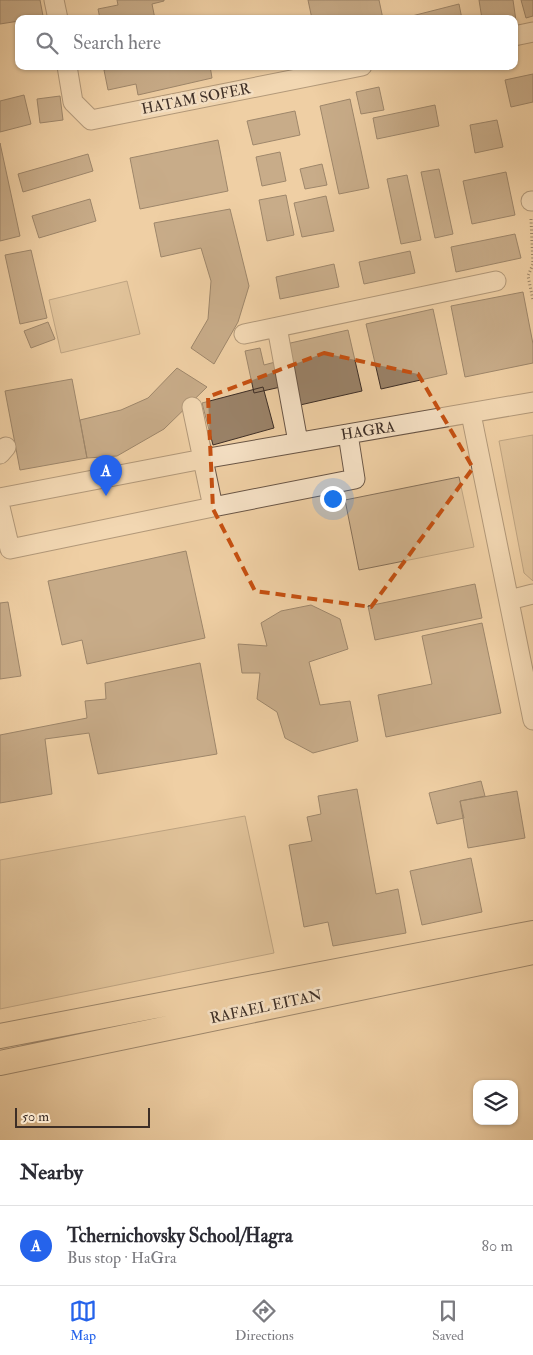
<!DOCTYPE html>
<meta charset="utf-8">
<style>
body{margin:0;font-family:"IM FELL Double Pica",serif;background:#f2f2f3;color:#2b2b33}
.controls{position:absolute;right:15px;bottom:15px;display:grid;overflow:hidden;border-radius:10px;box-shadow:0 1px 4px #0004}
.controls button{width:45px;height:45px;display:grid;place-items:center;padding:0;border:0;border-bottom:1px solid #e1e1e2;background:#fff;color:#2b2b33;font:25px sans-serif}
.scale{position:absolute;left:15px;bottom:12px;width:135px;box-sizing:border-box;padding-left:5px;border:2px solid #3d2e26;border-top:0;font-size:14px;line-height:18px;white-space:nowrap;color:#3d2e26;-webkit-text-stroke:4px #f5e0c4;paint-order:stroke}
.you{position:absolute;left:332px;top:498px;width:18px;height:18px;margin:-12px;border:4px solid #fff;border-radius:50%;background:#1a73e8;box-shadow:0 0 0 8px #1a73e833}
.badge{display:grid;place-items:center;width:32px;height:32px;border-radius:50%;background:#2563eb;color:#fff;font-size:16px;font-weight:700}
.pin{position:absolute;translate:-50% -41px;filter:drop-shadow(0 1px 2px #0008)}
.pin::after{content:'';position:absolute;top:26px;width:18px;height:15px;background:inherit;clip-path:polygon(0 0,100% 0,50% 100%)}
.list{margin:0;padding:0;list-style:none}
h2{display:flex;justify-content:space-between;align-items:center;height:65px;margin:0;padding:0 20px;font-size:21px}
h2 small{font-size:16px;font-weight:400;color:#7c7c81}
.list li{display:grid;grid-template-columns:32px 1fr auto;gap:15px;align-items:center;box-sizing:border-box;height:80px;padding:0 20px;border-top:1px solid #e1e1e2}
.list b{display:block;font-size:19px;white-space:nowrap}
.list p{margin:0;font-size:16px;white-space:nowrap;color:#7c7c81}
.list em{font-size:16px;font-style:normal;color:#7c7c81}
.icon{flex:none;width:28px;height:28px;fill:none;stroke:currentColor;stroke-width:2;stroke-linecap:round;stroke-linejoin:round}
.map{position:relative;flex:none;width:533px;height:1140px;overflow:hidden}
.search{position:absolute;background:#fff;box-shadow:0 1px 4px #0004;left:15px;right:15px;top:15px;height:55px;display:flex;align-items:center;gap:12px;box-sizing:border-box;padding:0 18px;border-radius:10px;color:#7c7c81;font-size:19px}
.sheet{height:145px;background:#fff}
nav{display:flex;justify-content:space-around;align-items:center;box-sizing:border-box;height:70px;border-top:1px solid #e1e1e2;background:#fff;font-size:14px;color:#7c7c81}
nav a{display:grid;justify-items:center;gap:2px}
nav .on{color:#2563eb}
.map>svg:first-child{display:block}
</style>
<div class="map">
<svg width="533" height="1140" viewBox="0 0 533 1140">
<rect width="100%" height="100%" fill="#efcfa4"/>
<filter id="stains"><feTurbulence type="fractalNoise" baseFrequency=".004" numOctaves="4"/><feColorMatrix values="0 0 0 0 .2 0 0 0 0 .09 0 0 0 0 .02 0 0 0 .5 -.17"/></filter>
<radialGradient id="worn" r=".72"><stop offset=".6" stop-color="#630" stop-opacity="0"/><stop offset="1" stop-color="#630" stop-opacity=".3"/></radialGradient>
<path fill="#d1b48f" stroke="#87715a" d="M 127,281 L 140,334 L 61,353 L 49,300 Z
M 533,435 L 533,581 L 524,573 L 499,441 Z
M 459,477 L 474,547 L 359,570 L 345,500 Z
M 245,816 L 274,953 L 0,1009 L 0,860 Z"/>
<path fill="#9a8268" stroke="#3d2e26" d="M 0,0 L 40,0 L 43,16 L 19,19 L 19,21 L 0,24 Z
M 117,0 L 164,0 L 164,1 L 152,4 L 155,19 L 100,19 L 98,9 L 118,5 Z
M 308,0 L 379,0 L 383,19 L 312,19 Z
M 479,0 L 513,0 L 516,21 L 514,21 L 514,19 L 482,19 Z
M 521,0 L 533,0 L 533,16 L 526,18 Z
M 459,4 L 462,19 L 400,19 Z
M 120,66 L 210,66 L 212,78 L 138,95 L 136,84 L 108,90 L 104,70 Z
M 533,74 L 533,102 L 511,107 L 505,80 Z
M 379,87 L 384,110 L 361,114 L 356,92 Z
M 24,95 L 31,124 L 0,132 L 0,101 Z
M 60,96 L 63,120 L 40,123 L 37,99 Z
M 350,99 L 369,188 L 339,194 L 320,106 Z
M 435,105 L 439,126 L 377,139 L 373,118 Z
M 295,111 L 300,135 L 253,145 L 247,121 Z
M 497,120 L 503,147 L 475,153 L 470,125 Z
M 218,140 L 228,191 L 140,209 L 130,158 Z
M 0,143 L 20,236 L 0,241 Z
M 280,152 L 286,181 L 262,186 L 256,157 Z
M 88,154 L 93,171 L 23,192 L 18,174 Z
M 322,164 L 327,185 L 305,189 L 300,169 Z
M 439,169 L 453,234 L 435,238 L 421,172 Z
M 506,172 L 515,215 L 472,224 L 463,181 Z
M 407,175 L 421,240 L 401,244 L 387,179 Z
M 286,195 L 294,235 L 267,241 L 259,200 Z
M 326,196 L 334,231 L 302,237 L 294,203 Z
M 90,199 L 96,221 L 39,238 L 32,216 Z
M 230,209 L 249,286 L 238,322 L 214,364 L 191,348 L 208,319 L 211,281 L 201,248 L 161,257 L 154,223 Z
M 515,234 L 521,258 L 456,272 L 451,247 Z
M 31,250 L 47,318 L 20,324 L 5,255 Z
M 410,251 L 415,273 L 364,284 L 359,262 Z
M 334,264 L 339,287 L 280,299 L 276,277 Z
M 523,292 L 533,344 L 533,363 L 465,377 L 451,306 Z
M 433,309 L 447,374 L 381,389 L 366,324 Z
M 48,322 L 55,339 L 31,348 L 24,331 Z
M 348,330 L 362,391 L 300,405 L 286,344 Z
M 260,348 L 264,365 L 279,361 L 285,386 L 254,393 L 245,351 Z
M 177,368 L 207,387 L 164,429 L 117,456 L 87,458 L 80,420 L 121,410 L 148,398 Z
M 72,379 L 87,458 L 20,470 L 5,391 Z
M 263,387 L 274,428 L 213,445 L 202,403 Z
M 186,551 L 205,638 L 87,664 L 82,640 L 62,645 L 48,581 Z
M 475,584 L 482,618 L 375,640 L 368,606 Z
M 8,602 L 21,676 L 0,679 L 0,603 Z
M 311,605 L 340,619 L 348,649 L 309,662 L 320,705 L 350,701 L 358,741 L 313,753 L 285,738 L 277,712 L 257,699 L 260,673 L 242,673 L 238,644 L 267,646 L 261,623 L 281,611 Z
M 482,623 L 501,713 L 386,737 L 378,695 L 432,684 L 422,636 Z
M 200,663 L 217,754 L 98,774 L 89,733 L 45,739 L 52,794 L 0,803 L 0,735 L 87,718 L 85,701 L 106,699 L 105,683 Z
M 481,781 L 485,796 L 460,801 L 464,818 L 437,824 L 429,793 Z
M 357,789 L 376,894 L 398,889 L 406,933 L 333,946 L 328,922 L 304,927 L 289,845 L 312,841 L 307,817 L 321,814 L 318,796 Z
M 517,791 L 525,838 L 468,848 L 460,801 Z
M 471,858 L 482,912 L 422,925 L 410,871 Z"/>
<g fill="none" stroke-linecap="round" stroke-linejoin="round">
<defs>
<path id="minor" d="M 54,0 L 58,19
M 514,36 L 533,32
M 67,66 L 73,102 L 91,120 L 362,66
M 531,201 L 533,201
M 277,327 L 298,442
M 244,334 L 496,281
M 192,407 L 213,507 L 355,479 L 348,434
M 471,414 L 533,720
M 0,454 L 6,447
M 0,498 L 203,459 L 533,402
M 0,507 L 10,549 L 213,507
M 509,600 L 533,594"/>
<path id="major" d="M 0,1036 L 533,933
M 0,1063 L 533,952"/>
</defs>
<use href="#minor" stroke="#6a5646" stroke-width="21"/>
<use href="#major" stroke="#3d2e26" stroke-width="26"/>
<path stroke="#3d2e26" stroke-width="3" stroke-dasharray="1 2.5" stroke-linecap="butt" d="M 531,219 L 533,264 L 528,276 L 533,300"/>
<use href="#minor" stroke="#f5e0c4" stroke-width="19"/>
<use href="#major" stroke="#efcfa4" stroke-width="24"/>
</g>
<path d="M0 0H533V1140H0ZM 324,353 L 418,374 L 473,468 L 371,607 L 255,591 L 213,509 L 208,397 Z" fill="#efcfa4" fill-opacity=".55" fill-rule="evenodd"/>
<path fill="none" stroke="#c65011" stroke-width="4" stroke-dasharray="10 6" stroke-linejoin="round" d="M 324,353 L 418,374 L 473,468 L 371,607 L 255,591 L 213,509 L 208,397 Z"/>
<g text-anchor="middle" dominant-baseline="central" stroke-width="5" stroke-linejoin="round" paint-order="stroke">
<g font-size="15" fill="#3d2e26" stroke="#f5e0c4">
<text transform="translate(196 99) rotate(-11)">HATAM SOFER</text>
<text transform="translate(368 431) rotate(-9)">HAGRA</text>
<text transform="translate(266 1007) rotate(-12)">RAFAEL EITAN</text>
</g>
</g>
<rect width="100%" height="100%" filter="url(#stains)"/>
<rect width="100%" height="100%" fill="url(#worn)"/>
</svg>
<div class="controls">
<button><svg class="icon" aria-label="layers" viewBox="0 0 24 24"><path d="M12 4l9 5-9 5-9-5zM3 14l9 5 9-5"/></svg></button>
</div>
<div class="scale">50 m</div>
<div class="you"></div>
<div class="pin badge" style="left:106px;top:496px">A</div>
<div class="search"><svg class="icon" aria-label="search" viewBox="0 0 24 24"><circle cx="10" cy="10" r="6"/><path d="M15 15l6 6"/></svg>Search here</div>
</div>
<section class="sheet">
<h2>Nearby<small></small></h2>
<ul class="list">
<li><span class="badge">A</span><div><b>Tchernichovsky School/Hagra</b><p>Bus stop · HaGra</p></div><em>80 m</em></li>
</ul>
</section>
<nav>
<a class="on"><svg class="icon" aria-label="map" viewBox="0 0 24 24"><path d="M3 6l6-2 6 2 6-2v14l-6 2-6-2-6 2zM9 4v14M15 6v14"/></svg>Map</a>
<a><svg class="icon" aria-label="directions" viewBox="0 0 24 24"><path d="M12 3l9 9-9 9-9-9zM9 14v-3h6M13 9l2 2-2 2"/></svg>Directions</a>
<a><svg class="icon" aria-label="saved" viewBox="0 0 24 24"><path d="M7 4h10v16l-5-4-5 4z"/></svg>Saved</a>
</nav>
